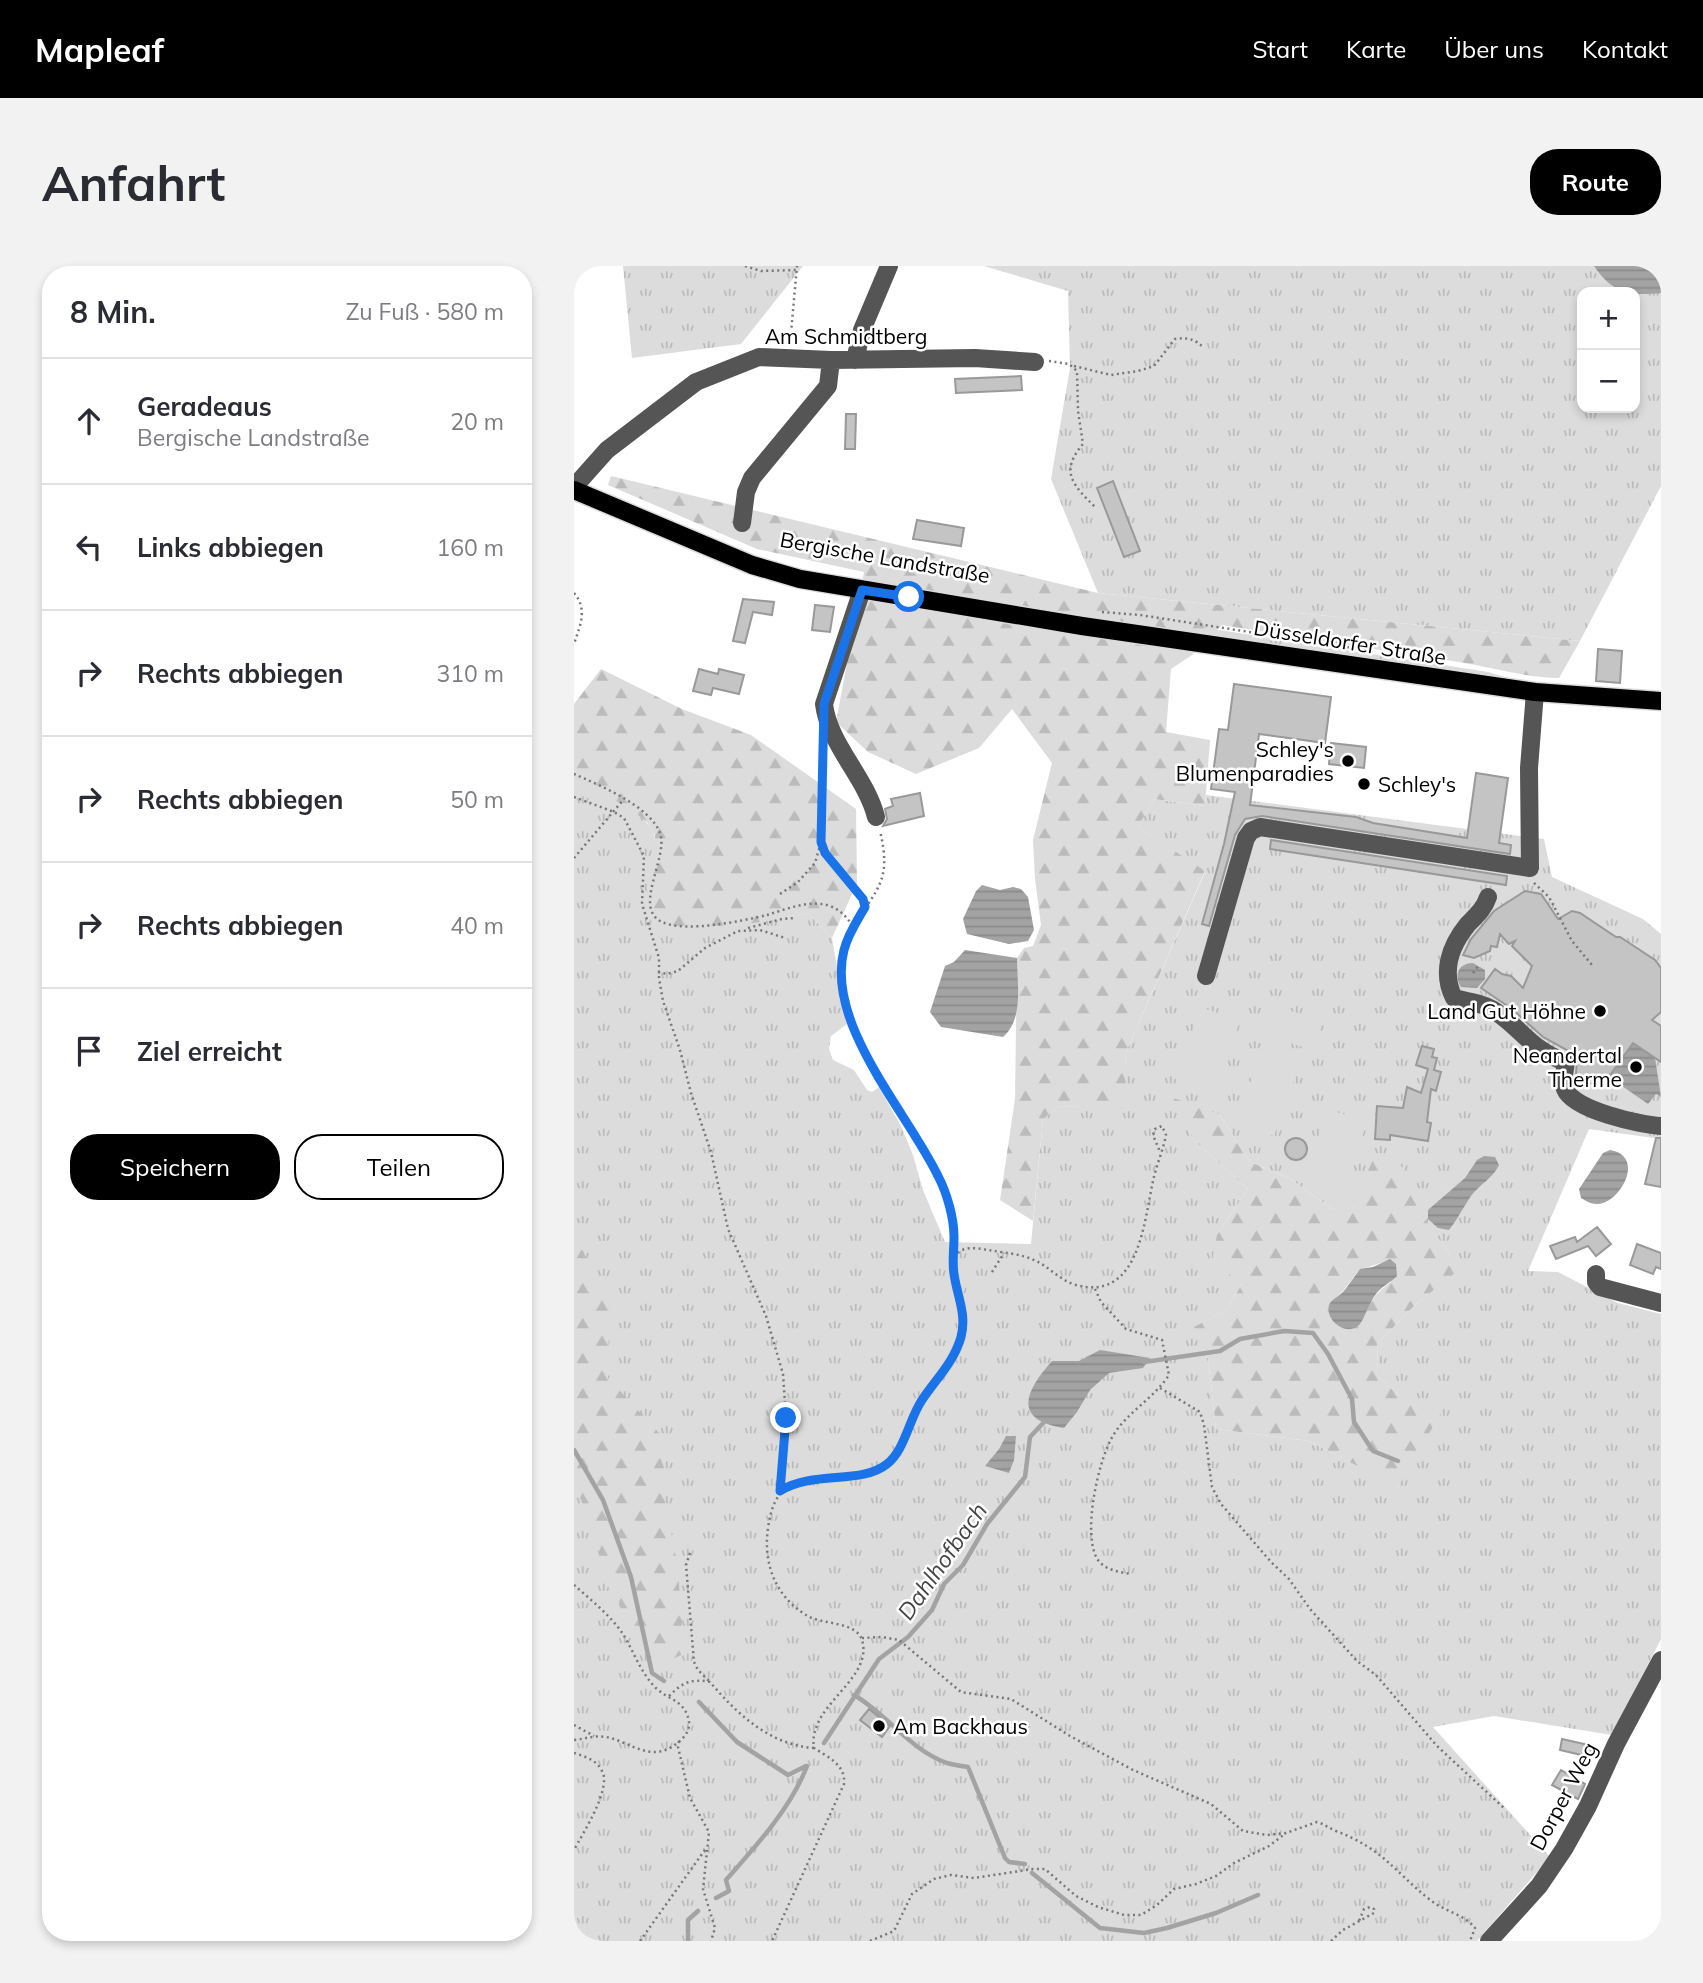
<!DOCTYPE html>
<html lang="de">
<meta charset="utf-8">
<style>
body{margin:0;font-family:Mulish,sans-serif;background:#f2f2f3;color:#2b2b33}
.controls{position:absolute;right:21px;top:21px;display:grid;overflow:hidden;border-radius:14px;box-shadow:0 4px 10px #0003}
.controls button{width:63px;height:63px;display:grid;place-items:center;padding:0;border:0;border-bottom:2px solid #e1e1e2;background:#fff;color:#2b2b33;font:35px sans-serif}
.stop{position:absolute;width:21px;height:21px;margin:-16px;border:5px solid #1a73e8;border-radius:50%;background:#fff}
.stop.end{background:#1a73e8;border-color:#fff;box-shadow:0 2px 7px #0008}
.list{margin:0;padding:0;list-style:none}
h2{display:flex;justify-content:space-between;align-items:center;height:91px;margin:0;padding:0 28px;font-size:30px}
h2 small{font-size:23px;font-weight:400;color:#7c7c81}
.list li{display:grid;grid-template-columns:46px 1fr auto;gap:21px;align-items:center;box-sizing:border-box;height:126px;padding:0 28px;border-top:2px solid #e1e1e2}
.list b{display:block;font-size:26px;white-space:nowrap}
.list p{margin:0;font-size:23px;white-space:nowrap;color:#7c7c81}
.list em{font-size:23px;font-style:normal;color:#7c7c81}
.actions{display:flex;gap:14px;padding:21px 28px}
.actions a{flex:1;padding:16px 0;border:2px solid #000;border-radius:28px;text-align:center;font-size:24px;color:#000}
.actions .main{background:#000;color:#fff}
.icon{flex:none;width:38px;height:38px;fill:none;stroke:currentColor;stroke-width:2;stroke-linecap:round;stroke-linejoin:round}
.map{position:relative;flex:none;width:1087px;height:1675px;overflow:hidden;border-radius:28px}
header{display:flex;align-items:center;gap:42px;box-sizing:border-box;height:98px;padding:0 35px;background:#000;color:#fff}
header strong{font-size:33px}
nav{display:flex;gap:38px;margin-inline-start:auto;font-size:24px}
.intro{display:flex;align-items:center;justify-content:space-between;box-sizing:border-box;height:168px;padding:0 42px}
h1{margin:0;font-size:49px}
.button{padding:18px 32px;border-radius:28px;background:#000;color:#fff;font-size:24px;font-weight:700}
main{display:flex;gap:42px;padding:0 42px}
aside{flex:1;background:#fff;border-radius:28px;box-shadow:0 4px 10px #0003}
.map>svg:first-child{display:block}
</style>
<header>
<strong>Mapleaf</strong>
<nav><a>Start</a><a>Karte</a><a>Über uns</a><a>Kontakt</a></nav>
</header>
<div class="intro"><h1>Anfahrt</h1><a class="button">Route</a></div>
<main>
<aside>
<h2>8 Min.<small>Zu Fuß · 580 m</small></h2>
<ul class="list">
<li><svg class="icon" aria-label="ahead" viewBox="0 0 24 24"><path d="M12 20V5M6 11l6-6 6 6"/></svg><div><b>Geradeaus</b><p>Bergische Landstraße</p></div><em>20 m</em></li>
<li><svg class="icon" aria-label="left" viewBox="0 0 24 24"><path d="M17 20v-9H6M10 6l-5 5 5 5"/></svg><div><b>Links abbiegen</b></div><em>160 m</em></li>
<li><svg class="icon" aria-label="right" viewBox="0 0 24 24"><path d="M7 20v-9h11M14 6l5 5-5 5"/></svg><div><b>Rechts abbiegen</b></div><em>310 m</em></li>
<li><svg class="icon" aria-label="right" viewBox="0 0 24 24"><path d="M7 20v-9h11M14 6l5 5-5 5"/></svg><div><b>Rechts abbiegen</b></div><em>50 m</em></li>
<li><svg class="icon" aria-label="right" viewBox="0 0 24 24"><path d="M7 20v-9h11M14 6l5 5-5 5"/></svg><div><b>Rechts abbiegen</b></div><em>40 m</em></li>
<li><svg class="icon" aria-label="arrive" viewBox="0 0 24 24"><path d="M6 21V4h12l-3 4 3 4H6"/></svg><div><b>Ziel erreicht</b></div></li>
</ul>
<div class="actions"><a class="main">Speichern</a><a>Teilen</a></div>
</aside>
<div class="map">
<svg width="1087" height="1675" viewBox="0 0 1087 1675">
<defs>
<pattern id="grass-tufts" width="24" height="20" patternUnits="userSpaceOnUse" patternTransform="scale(1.75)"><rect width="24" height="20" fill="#dcdcdc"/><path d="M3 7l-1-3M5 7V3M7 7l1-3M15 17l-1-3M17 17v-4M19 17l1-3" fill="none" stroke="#bbb"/></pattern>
<pattern id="forest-firs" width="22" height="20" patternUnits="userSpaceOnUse" patternTransform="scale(1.75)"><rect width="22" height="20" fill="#dcdcdc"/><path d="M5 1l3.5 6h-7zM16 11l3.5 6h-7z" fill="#bbb"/></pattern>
<pattern id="water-rules" width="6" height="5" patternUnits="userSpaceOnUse" patternTransform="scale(1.75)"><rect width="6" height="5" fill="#a3a3a3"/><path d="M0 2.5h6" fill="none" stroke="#8b8b8b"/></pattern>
</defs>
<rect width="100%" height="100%" fill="#fff"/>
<path fill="url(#grass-tufts)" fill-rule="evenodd" d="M 49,0 L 229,0 L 167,78 L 58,92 Z
M 410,0 L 1087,0 L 1087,220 L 1006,375 L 524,327 L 477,213 L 496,102 L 494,25 ZM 1008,26 L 1061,26 L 1061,142 L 1008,142 Z
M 467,345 L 556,350 L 914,406 L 948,416 Z
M 0,514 C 22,524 74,544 80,570 C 82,574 79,581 79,586 L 159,660 L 234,647 L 258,672 L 273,758 L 257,770 L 255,783 L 259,794 L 280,804 L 293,824 L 298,826 L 305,821 L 327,860 L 339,889 L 349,924 L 371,976 L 457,978 L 469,853 L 486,840 L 548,842 L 552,786 L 631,606 L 564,561 L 580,533 L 631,540 L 632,529 L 970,573 L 978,611 L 1069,653 L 1087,668 L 1087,873 L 1015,863 L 954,1005 L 984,1006 L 1044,1037 L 1087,1048 L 1087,1373 L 1038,1469 L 920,1450 L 859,1461 L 976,1591 L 903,1675 L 0,1675 ZM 645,848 L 676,896 L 715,912 L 758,943 L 845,931 L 871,919 L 845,946 L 875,987 L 881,1006 L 841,1039 L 803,1078 L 804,1111 L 826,1130 L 825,1221 L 735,1175 L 642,1163 L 634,1092 L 621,1061 L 652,1044 L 668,1018 L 643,969 L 674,923 L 621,875 Z"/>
<path fill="url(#forest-firs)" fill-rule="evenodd" d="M 37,210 L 524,327 L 1006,375 L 985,412 C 951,412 918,401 885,396 C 806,384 727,372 648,359 L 618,389 L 597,403 L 592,466 L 636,474 L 631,540 L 580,533 L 564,561 L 631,605 L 552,786 L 549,843 L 486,840 L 469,853 L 459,955 L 426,934 L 441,833 L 443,692 L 450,682 L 459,680 L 467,659 L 461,613 L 459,574 L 478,497 L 438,443 L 405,482 L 342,508 L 294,486 L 262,456 L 290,306 L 183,283 L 34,219 Z
M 27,403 L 108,443 L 177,469 L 282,543 L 283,617 L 258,672 L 234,647 C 205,652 110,673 85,662 C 81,660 77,653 74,650 L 73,614 L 81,571 L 73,556 L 52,540 L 0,514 L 0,438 Z
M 594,830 L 645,848 L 676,896 L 715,912 L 758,943 L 779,938 L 802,887 L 832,903 L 845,930 L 873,917 L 846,946 L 875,987 L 882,1006 L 841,1039 L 803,1078 L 804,1111 L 826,1130 L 871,1140 L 824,1221 L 735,1175 L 642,1163 L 634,1092 L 620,1061 L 652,1044 L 668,1018 L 638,995 L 643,969 L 674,923 L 621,875 ZM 816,994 L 817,1016 C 801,1027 793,1039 786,1057 L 756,1038 L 769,1025 L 785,1004 Z
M 0,967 L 38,1045 L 34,1080 L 34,1112 L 86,1168 L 90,1231 L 103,1296 L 108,1352 L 107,1389 L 86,1399 L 64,1377 L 46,1337 L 25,1308 L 26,1271 L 0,1220 Z"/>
<path fill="#dcdcdc" d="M 699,740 L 749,754 L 741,784 L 690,770 Z
M 627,741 L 666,755 L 640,827 L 601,813 Z
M 688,784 L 726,798 L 700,870 L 662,856 Z
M 754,843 L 793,856 L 769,928 L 730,915 Z"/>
<path fill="url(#water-rules)" d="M 1020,0 L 1087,0 L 1087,27 C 1056,30 1039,28 1020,0 Z
M 408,619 L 426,624 L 439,621 L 447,623 L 454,631 L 460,664 L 454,675 L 435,678 L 393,668 L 389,653 L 402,625 Z
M 391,684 L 443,692 C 443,718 450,753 429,771 L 367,761 L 356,746 L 371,700 L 380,696 Z
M 899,697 L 911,704 L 911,713 L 903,722 L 887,721 C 879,709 885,697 899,697 Z
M 1059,777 L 1081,792 L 1087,831 L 1082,828 L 1074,838 L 1035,811 Z
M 1036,884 C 1073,890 1045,939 1023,938 C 1017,938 1012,935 1007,932 L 1005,923 L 1029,887 Z
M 910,890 L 921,891 L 925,899 C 919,912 906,918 897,930 C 890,940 883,954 875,964 L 864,962 L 854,953 L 854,944 L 891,912 L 903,894 Z
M 816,993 L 822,998 L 823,1010 C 816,1017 807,1021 802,1028 C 795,1037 791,1051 786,1058 C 773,1073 748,1052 756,1037 C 759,1033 765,1030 769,1026 C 775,1019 780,1011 786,1003 L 799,1001 Z
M 526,1084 L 576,1092 L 569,1102 L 535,1107 L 516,1124 L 503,1146 L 490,1162 C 438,1154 451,1125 478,1095 L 505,1095 Z
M 432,1170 L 442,1170 L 440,1194 L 435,1207 L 411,1200 L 425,1183 Z"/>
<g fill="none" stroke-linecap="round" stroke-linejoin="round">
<path stroke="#a3a3a3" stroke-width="4.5" d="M 570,1096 L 646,1085 L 666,1073 L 710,1065 L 739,1067 L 754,1088 L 778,1133 L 780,1156 L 799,1185 L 824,1195
M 0,1184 L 29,1234 L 57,1311 L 78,1407 L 90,1415
M 280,1429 C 313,1448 336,1484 373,1497 C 380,1499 387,1500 394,1501 L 431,1592 L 435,1596 L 451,1598
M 125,1436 L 163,1476 L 214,1509 L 232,1500
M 250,1477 L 305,1393 L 334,1371 L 358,1344 L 370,1318 L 389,1299 L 413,1258 L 451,1211 L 456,1171 L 471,1155
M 458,1607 L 526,1662 L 570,1667 L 593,1662 L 642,1647 L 684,1629
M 142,1632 L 155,1625 L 152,1614 C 182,1580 217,1542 233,1500
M 114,1675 L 114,1654 L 124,1645"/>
</g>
<path fill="#c4c4c4" stroke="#999" stroke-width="2" d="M 447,110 L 448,124 L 382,127 L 381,113 Z
M 272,148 L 282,148 L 281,183 L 271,183 Z
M 539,215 L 566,285 L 550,291 L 523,222 Z
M 343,254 L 390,262 L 387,280 L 339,273 Z
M 169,333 L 200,336 L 198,349 L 179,346 L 171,377 L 159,375 Z
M 241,339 L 260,341 L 256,366 L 238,364 Z
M 1024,383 L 1048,385 L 1046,417 L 1022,415 Z
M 125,403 L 144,408 L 145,403 L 170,409 L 165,428 L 139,422 L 137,429 L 119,425 Z
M 660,418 L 757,431 L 751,477 L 685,468 L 676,539 L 782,551 L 799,557 L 893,572 L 902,507 L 934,512 L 925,577 L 937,579 L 936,588 L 688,550 L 671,553 L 661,569 L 635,660 L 628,658 L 650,578 L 661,526 L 637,523 L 645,463 L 654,464 Z
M 757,477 L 792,481 L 790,502 L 755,498 Z
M 346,527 L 350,550 L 309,560 L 313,553 L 311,543 L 319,540 L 317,533 Z
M 697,574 L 933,610 L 932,619 L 696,583 Z
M 951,625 L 967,628 L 984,653 L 998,645 L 1006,647 L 1042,671 L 1046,671 L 1081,694 L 1087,702 L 1087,746 L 1078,754 L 1087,760 L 1087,796 L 1059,777 L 1031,816 L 1027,814 L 1016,818 L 1002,808 L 1003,793 L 1000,788 L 969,771 L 938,743 L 907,722 L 921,703 L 928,708 L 937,710 L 949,722 L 958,700 L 938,680 L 941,675 L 935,678 L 926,668 L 923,681 L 917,680 L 916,685 L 900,692 L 889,689 L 897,673 L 920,645 Z
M 848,780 L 860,783 L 858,791 L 863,792 L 860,804 L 867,806 L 862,825 L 857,823 L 853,856 L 857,857 L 854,875 L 816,869 L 816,874 L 801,873 L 803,840 L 829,842 L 833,821 L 847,827 L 854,803 L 842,799 Z
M711 883a11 11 0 1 1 22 0a11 11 0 1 1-22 0Z
M 1082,872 L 1087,872 L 1087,921 L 1071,918 Z
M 1023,961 L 1037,978 L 1022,990 L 1014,980 L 982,993 L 976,980 L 1001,971 L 1003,976 Z
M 1063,978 L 1087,987 L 1087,1003 L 1082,1001 L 1079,1008 L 1056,999 Z
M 295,1443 L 316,1460 L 308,1471 L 286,1454 Z
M 988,1473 L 1019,1480 L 1016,1491 L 986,1484 Z
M 987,1504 L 1011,1518 L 1004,1533 L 978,1519 Z"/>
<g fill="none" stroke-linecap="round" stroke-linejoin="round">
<defs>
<path id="major" d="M 0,224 L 178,299 L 226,313 L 508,360 L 961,426 L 1087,435"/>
</defs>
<use href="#major" stroke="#dbdbdb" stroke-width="21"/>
<path stroke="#777" stroke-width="2.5" stroke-dasharray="2 3.5" stroke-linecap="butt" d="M 171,0 L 187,5 L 223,4
M 216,78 L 223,0
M 475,95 L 495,98 L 503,105 L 504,145 L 509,178 C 485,206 499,219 522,242
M 500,100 L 537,109 L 564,105 L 580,100 L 601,73 C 613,71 621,73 630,82
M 0,327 C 14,343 6,360 0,378
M 528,346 L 566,349 L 798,385
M 0,508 C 25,519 76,540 86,567 C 95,591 58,642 88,656 C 112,667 168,655 193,649 C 213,643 236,633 256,640 C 267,644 273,652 280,661 L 268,694 L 271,737 L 284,775 L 365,911 L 379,961 L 379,1000 L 389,1046 L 389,1059 L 387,1071 L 374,1100 L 345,1138 L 316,1195 L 303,1205 L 293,1208 L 246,1212 L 218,1218 C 201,1229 197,1242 194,1262 C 189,1297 201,1330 232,1349 C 247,1359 282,1355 288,1374 C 300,1414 233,1439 240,1482 C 254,1491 272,1499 270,1518 L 198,1675
M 0,531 L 40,546 L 50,552 L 70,590 L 68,638 L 85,692 L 85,712 L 89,735 L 106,784 L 117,827 L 137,886 L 154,963 L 192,1050 L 209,1108 L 212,1152 L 206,1225
M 247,576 C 255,601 285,615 291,641
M 0,592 L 50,533
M 960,617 L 975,631 L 998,675 L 1018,699
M 206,628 L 224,616 L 241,597 L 247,576 L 248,482
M 280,661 C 303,621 318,615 306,565
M 174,662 L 208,653 L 222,652
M 84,706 L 93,708 L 104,705 L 131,682 L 164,665 L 186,664 L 211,672
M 899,707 L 905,699
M 380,991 C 389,979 401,982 414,984 C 431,987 451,988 466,997 C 478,1004 488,1015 502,1019 C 565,1036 570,956 579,915 C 582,900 589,885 592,869 L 588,860 L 581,863 L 579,869 L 586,886
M 418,1006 L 430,987
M 521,1023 L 527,1036 L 552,1063 L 588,1074 L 595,1109 C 580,1132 555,1145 540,1168 C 525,1190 507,1270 524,1294 C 531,1304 545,1306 557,1308
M 586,1122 L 626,1146 L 630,1159 L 638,1221 L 647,1238 L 697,1296 L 715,1313 L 736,1343 L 783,1395 L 802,1409 L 863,1480 L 931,1543
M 116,1287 L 112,1299 L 120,1396 L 124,1404 L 136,1416
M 0,1319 C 17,1334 36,1349 49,1368 C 60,1386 67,1408 83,1423 C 95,1434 112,1435 115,1456 C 117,1469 100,1482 88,1485 C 69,1490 50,1474 32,1471 C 20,1469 11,1473 0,1474
M 288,1372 L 308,1371 L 325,1374 L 387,1426 L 437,1433 L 496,1470 L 559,1504 L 637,1538 L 669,1565 L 693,1569 L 712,1567 L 743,1556 C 750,1558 755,1562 762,1565 C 809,1583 819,1604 855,1633 C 869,1645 890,1648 901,1662 L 896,1675
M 95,1430 C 108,1417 117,1412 136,1416 C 163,1448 196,1479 240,1482
M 0,1459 L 20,1470
M 105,1475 L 104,1481 L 116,1532 L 135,1566 L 129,1623 L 141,1662 L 137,1675
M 0,1487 C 10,1490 23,1494 28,1505 C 38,1522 9,1567 0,1584
M 66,1675 L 133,1581
M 296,1675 L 320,1665 L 338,1628 L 360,1613 L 377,1609 L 400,1612 L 459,1603 L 471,1603 L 502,1630 L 524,1641 L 550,1649 L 567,1649 L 583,1639 L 600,1623 L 622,1618 L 642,1610 L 660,1597 L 695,1580 L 712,1567
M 757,1675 L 769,1664 L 800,1647 L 800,1643 L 796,1641 L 790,1643 L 785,1655"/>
<path stroke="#555" stroke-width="18" d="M 281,94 L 288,64 L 315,0
M 0,221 L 33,184 L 122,116 L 185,91 L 257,94 L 401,92 L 461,96
M 168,257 L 172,226 L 178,212 L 254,120 L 257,94
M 288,324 L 250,438 C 255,479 292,511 302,551
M 914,631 C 910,643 903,649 894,658 C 876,680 867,706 880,732 C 894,736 910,737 921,745 C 949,764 957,784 992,796 C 991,803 988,816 991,823 C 999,844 1067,859 1087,860
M 632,710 L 672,572 L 677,565 L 686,561 L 956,602 L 955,502 L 961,426
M 1022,1008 L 1022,1016 L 1026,1021 L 1087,1037
M 915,1675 L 965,1620 L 990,1583 L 1014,1540 L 1042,1478 L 1087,1394"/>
<use href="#major" stroke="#000" stroke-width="18"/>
</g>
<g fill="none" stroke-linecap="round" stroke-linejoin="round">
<path stroke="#1a73e8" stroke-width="9" d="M 212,1152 L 206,1225 C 240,1204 287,1219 313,1198 C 331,1184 335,1153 348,1134 C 362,1113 380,1096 387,1071 C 393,1048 383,1030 380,1008 C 378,996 380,984 380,971 C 380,952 373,927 364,910 C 334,847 251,758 270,684 C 274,668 283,655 291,641 L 289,633 L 251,587 L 247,576 L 250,438 L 288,324 L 335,331"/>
</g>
<g fill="#000" stroke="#fff" stroke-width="2.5">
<circle cx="774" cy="495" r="7"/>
<circle cx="790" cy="518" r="7"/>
<circle cx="1026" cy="745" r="7"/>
<circle cx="1062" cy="801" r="7"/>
<circle cx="305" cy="1460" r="7"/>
</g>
<g text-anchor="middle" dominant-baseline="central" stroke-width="5" stroke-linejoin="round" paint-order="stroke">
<g font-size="21" fill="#000" stroke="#fff">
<text x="272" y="70">Am Schmidtberg</text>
<text transform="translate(311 291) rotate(10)">Bergische Landstraße</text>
<text transform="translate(776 376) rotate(9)">Düsseldorfer Straße</text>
<text transform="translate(989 1530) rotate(-62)">Dorper Weg</text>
</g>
<g font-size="21" fill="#000" stroke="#fff" text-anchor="end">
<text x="760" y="483">Schley's<tspan x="760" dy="24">Blumenparadies</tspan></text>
<text x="804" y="518" text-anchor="start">Schley's</text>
<text x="1012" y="745">Land Gut Höhne</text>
<text x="1048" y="789">Neandertal<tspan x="1048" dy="24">Therme</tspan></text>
<text x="319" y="1460" text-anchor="start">Am Backhaus</text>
</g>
<g font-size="23" font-style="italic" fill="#444" stroke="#fff">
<text transform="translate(368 1295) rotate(-55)">Dahlhofbach</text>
</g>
</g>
</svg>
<div class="controls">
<button>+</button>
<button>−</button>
</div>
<div class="stop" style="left:335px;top:331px"></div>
<div class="stop end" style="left:212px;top:1152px"></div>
</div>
</main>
